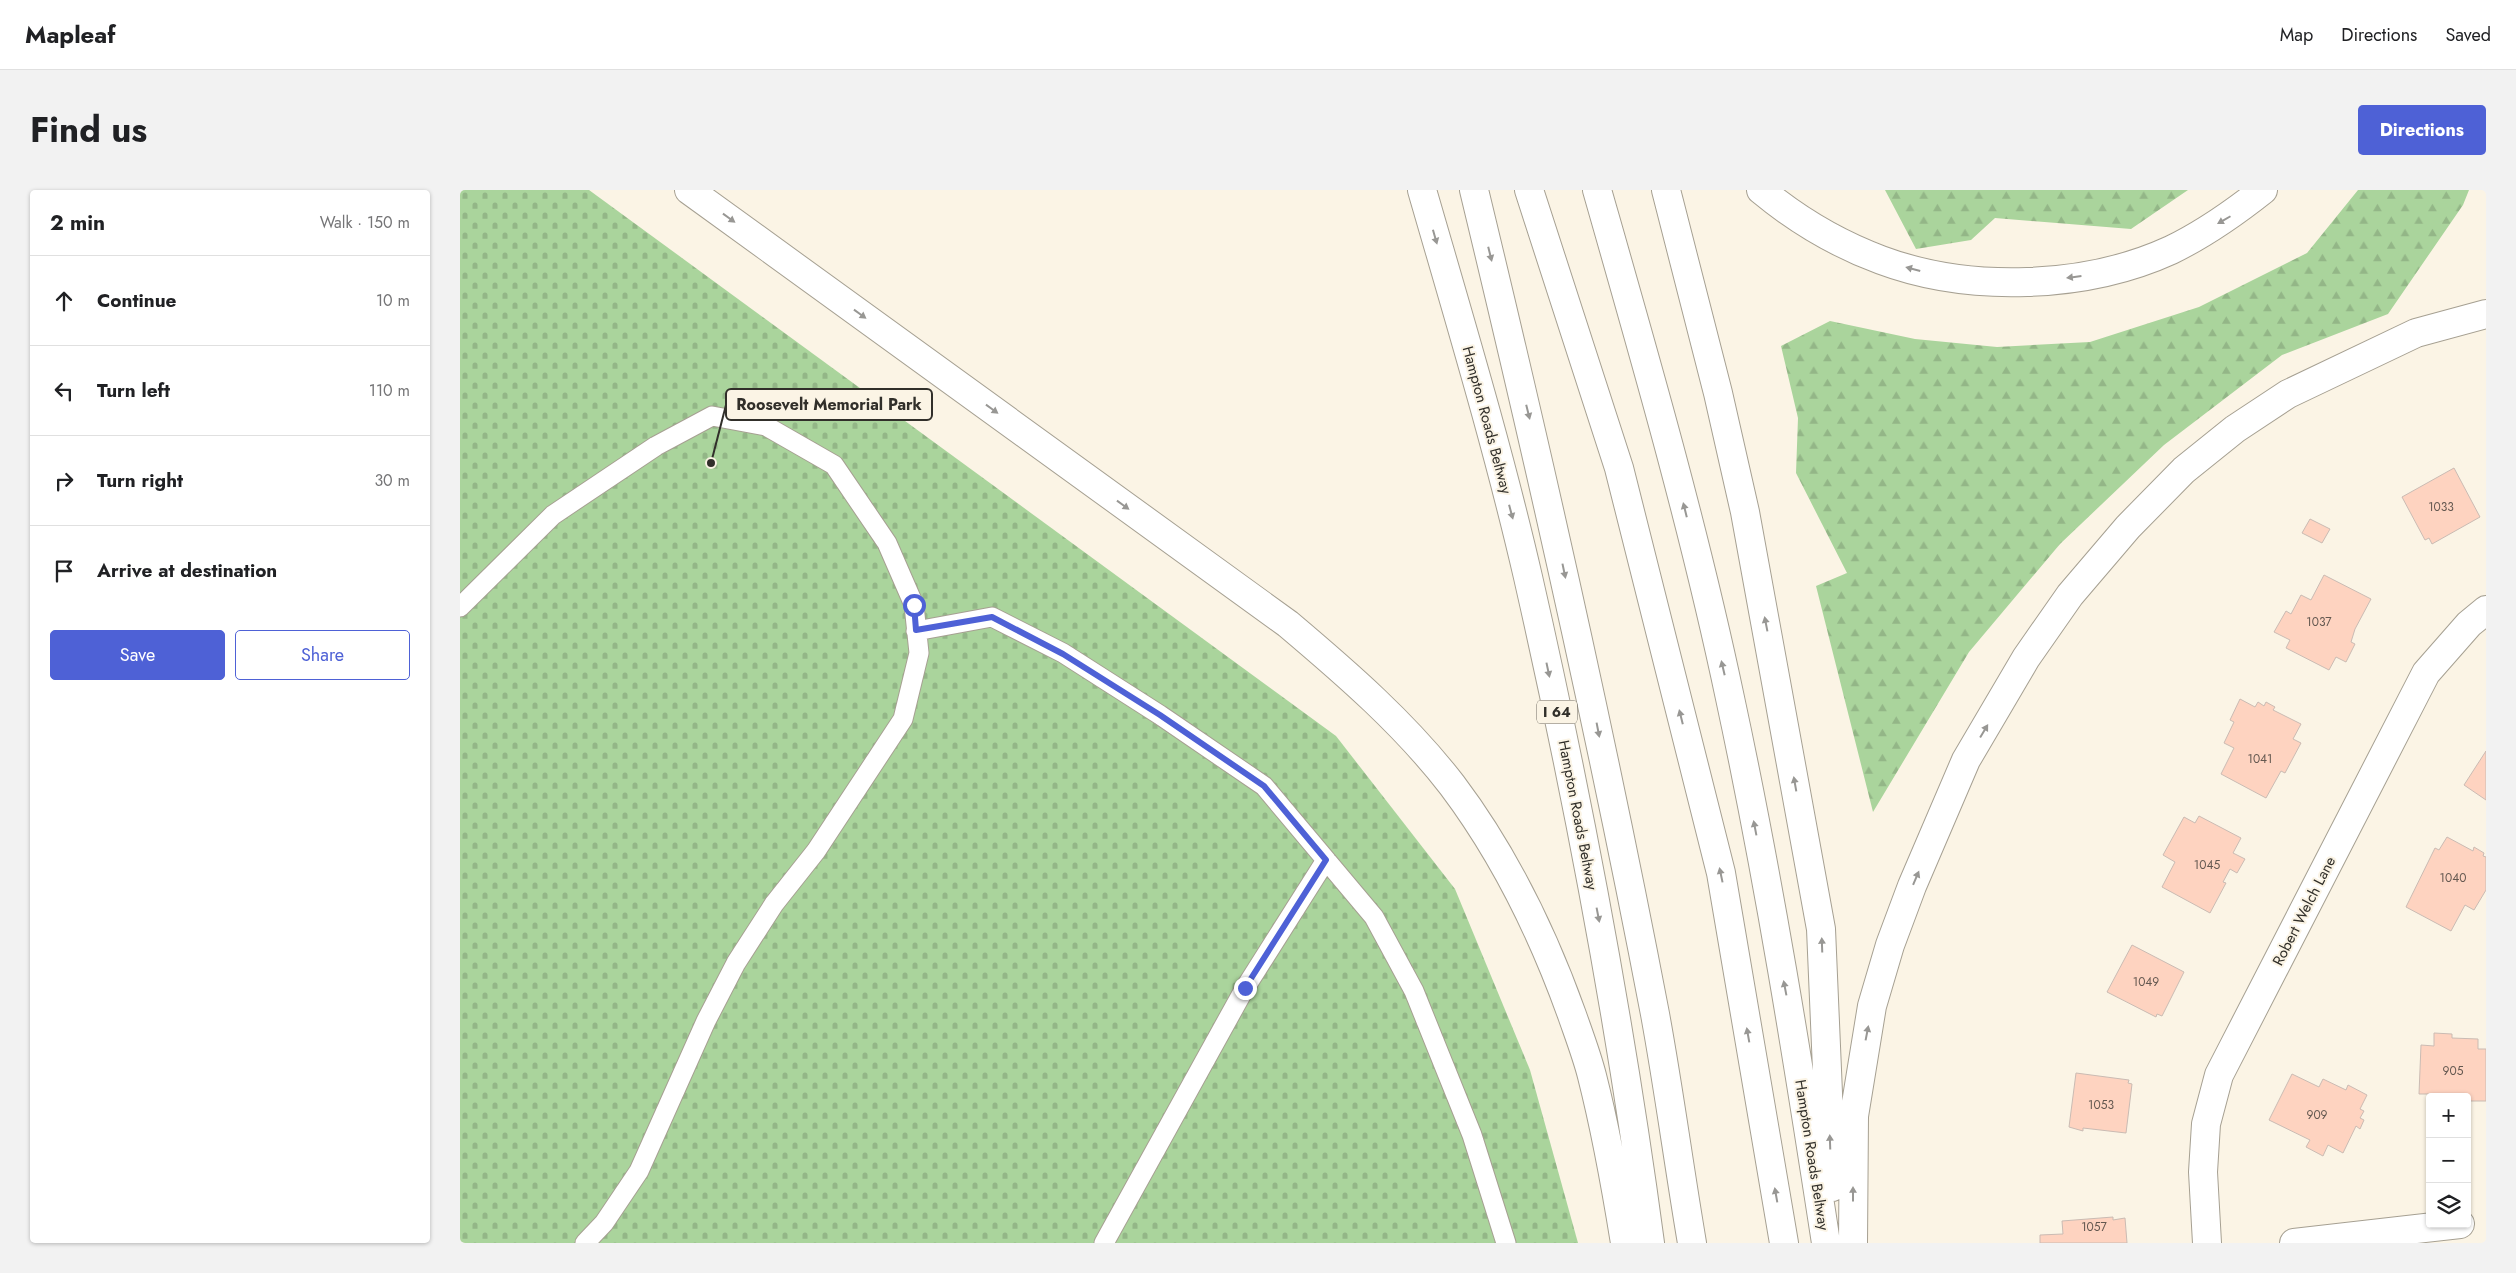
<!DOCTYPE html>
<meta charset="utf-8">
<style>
body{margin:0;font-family:Jost,sans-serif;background:#f2f2f2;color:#202124}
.controls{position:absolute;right:15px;bottom:15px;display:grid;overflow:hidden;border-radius:5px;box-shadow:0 1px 4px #0004}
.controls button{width:45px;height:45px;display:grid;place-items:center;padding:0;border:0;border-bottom:1px solid #e0e0e0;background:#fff;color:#202124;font:25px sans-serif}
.stop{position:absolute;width:15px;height:15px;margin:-11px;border:4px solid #4e61d6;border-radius:50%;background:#fff}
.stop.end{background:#4e61d6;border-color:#fff;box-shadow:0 1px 5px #0008}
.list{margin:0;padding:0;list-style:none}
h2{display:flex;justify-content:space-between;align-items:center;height:65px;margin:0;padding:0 20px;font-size:21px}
h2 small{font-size:16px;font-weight:400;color:#757577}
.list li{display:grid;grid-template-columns:32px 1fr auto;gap:15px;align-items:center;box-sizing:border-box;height:90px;padding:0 20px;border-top:1px solid #e0e0e0}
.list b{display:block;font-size:19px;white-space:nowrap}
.list em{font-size:16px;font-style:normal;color:#757577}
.actions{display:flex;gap:10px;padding:15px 20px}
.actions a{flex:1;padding:11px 0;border:1px solid #4e61d6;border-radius:5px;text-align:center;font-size:18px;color:#4e61d6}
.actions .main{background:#4e61d6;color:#fff}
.icon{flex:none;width:28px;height:28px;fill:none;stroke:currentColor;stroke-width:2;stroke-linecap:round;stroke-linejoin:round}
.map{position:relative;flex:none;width:2026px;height:1053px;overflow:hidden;border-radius:5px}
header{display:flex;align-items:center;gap:30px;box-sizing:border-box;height:70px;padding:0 25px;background:#fff;border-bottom:1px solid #e0e0e0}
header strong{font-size:24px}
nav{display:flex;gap:28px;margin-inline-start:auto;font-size:18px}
.intro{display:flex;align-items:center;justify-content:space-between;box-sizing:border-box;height:120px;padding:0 30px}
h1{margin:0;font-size:35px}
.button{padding:12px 22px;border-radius:5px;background:#4e61d6;color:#fff;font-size:18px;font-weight:700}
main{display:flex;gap:30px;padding:0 30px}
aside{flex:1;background:#fff;border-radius:5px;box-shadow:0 1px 4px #0004}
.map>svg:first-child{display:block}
</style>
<header>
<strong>Mapleaf</strong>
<nav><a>Map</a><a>Directions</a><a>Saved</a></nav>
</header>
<div class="intro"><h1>Find us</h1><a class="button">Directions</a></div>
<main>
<aside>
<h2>2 min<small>Walk · 150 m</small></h2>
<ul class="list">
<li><svg class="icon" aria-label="ahead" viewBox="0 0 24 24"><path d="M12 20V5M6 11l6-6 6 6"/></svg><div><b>Continue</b></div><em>10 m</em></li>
<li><svg class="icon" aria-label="left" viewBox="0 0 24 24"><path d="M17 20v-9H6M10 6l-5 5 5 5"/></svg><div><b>Turn left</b></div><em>110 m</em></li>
<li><svg class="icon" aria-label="right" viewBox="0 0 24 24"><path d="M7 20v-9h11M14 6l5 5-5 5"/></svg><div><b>Turn right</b></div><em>30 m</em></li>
<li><svg class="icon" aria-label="arrive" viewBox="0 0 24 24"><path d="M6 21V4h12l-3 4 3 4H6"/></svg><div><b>Arrive at destination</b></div></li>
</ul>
<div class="actions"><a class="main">Save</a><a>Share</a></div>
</aside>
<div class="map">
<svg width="2026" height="1053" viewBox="0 0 2026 1053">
<defs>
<pattern id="forest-firs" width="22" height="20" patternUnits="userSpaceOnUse" patternTransform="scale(1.25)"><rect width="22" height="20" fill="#aad49c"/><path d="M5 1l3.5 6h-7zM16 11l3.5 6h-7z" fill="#93b687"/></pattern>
<pattern id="cemetery-stones" width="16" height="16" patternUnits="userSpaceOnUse" patternTransform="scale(1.25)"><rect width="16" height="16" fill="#aad49c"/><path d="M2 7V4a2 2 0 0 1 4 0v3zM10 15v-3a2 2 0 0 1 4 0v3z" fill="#93b687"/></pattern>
</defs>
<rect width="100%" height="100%" fill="#fbf4e5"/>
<path fill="url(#forest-firs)" d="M 1425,0 L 1728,0 L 1671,39 L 1535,28 L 1511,50 L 1456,59 Z
M 1898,0 L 2009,0 L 2003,15 L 1928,124 L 1822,165 L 1704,255 L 1600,354 L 1509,462 L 1413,622 L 1356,396 L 1387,383 L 1336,283 L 1338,228 L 1321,156 L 1370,131 L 1455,149 L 1537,157 L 1630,152 L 1739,117 L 1847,63 Z"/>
<path fill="url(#cemetery-stones)" d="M 0,0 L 129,0 L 876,546 L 995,699 L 1070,880 L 1118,1053 L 0,1053 Z"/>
<path fill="#fed3c0" stroke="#cabbb3" d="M 1994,278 L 2020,327 L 1972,354 L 1969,348 L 1965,350 L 1942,307 Z
M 1850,329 L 1870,339 L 1862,353 L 1842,343 Z
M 1864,385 L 1911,409 L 1895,439 L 1891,452 L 1895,454 L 1886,472 L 1876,467 L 1869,480 L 1826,458 L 1830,450 L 1814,442 L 1826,421 L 1831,424 L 1841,405 L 1851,410 Z
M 1780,509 L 1795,517 L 1798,512 L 1804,516 L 1806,512 L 1815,517 L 1813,520 L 1841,534 L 1833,549 L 1841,553 L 1825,583 L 1821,581 L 1806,608 L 1761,584 L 1774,558 L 1764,553 L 1774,532 L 1770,530 Z
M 2026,561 L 2026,610 L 2004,595 Z
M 1739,626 L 1781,648 L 1773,663 L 1785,669 L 1777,683 L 1770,679 L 1763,692 L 1766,693 L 1750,723 L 1702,697 L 1715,672 L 1703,665 L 1724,627 L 1735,633 Z
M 1987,647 L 2013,661 L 2014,657 L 2024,663 L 2023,666 L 2026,667 L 2026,700 L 2014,720 L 2005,715 L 1991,741 L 1946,717 L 1975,658 L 1979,660 Z
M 1672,755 L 1724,782 L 1702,826 L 1697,824 L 1696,827 L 1647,802 Z
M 1974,843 L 1992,844 L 1992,848 L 2018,849 L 2018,859 L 2026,859 L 2026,911 L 2007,911 L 2007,907 L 1974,907 L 1974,904 L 1959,904 L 1961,855 L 1974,856 Z
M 1616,883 L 1669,890 L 1668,893 L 1672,894 L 1666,943 L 1623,938 L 1623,941 L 1609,937 Z
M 1832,884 L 1859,897 L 1863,889 L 1886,900 L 1888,895 L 1907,905 L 1900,919 L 1904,921 L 1900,928 L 1904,930 L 1900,939 L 1896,936 L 1883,963 L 1868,955 L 1863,966 L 1846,957 L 1850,950 L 1809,930 Z
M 1653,1027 L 1653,1030 L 1665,1028 L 1667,1053 L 1580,1053 L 1580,1045 L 1603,1044 L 1602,1031 Z"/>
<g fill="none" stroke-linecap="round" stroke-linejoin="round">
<defs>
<path id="lane" d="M 0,417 L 93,325 L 196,256 L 252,226 L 306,236 L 374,275 L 427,353 L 454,415 L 459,463 L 443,529 L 356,661 L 314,714 L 276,773 L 246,831 L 179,981 L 144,1033 L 125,1053
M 456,441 L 532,427 L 603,463 L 700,525 L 804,596 L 914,727 L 954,801 L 1012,945 L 1046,1053
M 644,1053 L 785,798 L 866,670"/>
<path id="street" d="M 1747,1053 L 1743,982 L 1746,934 L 1759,885 L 1966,483 L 2009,434 L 2026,420
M 1834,1053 L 2000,1034"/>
<path id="highway" d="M 229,0 L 828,434 C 886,483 945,534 992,595 C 1044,664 1083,744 1112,825 C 1119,845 1127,866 1132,886 C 1146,941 1156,997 1165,1053
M 962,0 C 999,128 1038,257 1068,387 C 1118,607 1160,829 1190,1053
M 1014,0 C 1080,273 1142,547 1195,824 C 1209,900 1219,977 1232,1053
M 1069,0 L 1159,278 L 1261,683 L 1324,1053
M 1137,0 C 1185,168 1234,337 1270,508 C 1309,689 1338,871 1366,1053
M 1206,0 L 1258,203 L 1285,322 L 1361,739 L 1372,997
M 1301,0 C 1336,29 1378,54 1421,70 C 1509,103 1626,99 1711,60 C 1744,44 1774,23 1803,0
M 1393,1053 L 1394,926 L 1412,816 L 1430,755 L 1452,696 L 1506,570 L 1566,468 L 1610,405 L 1668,337 L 1724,280 L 1775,239 L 1828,204 L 1956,143 L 2026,124"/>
</defs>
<use href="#lane" stroke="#a6a092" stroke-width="21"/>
<use href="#street" stroke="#a6a092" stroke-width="30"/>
<use href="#highway" stroke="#a6a092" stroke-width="30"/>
<use href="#lane" stroke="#fff" stroke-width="19"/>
<use href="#street" stroke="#fff" stroke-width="28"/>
<use href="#highway" stroke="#fff" stroke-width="28"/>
</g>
<defs><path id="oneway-solid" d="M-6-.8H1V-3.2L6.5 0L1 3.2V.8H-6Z" transform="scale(1.25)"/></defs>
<g fill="#989794">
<use href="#oneway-solid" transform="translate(269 28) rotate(36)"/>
<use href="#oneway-solid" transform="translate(1764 30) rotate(150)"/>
<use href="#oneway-solid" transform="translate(975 47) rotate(74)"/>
<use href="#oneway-solid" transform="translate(1030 64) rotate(76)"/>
<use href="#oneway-solid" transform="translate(1453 79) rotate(-165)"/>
<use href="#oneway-solid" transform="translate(1614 87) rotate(173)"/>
<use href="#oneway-solid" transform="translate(400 124) rotate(36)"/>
<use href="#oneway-solid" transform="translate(532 219) rotate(36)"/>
<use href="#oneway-solid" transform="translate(1068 222) rotate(76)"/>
<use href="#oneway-solid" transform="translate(663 315) rotate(36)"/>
<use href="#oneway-solid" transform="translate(1225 320) rotate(-104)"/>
<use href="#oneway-solid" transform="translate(1051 322) rotate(75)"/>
<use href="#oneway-solid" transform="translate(1104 381) rotate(78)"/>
<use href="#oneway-solid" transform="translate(1306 434) rotate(-101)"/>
<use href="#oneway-solid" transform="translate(1263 478) rotate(-103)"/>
<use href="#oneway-solid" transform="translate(1088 480) rotate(78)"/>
<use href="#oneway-solid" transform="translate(1221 527) rotate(-104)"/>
<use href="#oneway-solid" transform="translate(1138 540) rotate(79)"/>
<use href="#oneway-solid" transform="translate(1524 541) rotate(-59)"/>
<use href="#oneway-solid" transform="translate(1335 594) rotate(-100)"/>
<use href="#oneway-solid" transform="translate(1295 638) rotate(-101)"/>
<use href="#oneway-solid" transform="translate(1261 685) rotate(-102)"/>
<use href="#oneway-solid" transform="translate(1456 688) rotate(-67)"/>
<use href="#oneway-solid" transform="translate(1138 725) rotate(79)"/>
<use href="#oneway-solid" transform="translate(1362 755) rotate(-92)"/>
<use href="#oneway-solid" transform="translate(1325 798) rotate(-101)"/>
<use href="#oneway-solid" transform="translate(1407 843) rotate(-79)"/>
<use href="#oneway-solid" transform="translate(1288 845) rotate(-100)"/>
<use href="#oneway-solid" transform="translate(1370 952) rotate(-92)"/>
<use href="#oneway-solid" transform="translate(1393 1004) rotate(-90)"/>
<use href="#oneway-solid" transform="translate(1316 1005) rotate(-100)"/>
</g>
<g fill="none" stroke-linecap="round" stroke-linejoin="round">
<path stroke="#4e61d6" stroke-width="6" d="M 454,415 L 456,440 L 532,427 L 603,464 L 700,525 L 804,596 L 866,670 L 785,798"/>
</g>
<g text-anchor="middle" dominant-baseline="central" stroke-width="4" stroke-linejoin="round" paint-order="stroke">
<g font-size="12" fill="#645850">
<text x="1981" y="317">1033</text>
<text x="1859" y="432">1037</text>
<text x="1800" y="569">1041</text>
<text x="1747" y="675">1045</text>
<text x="1993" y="688">1040</text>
<text x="1686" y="792">1049</text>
<text x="1993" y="881">905</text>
<text x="1641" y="915">1053</text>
<text x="1857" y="925">909</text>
<text x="1634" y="1037">1057</text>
</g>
<rect fill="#fbf4e5" stroke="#6e6a62" stroke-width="1" x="1077" y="510.5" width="40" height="23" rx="4"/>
<g font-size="14" font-weight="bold" fill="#312f2a">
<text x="1097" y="522">I 64</text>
</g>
<g font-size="15" fill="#312f2a" stroke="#fbf4e5">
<text transform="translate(1027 230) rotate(75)">Hampton Roads Beltway</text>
<text transform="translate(1118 625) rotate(79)">Hampton Roads Beltway</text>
<text transform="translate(1844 721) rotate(-63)">Robert Welch Lane</text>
<text transform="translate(1352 965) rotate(81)">Hampton Roads Beltway</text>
</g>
</g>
<path fill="none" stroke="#312f2a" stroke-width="2" d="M251 273L266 215"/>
<circle fill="#312f2a" stroke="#fbf4e5" stroke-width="2" cx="251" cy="273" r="5"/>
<rect fill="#fbf4e5" stroke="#312f2a" stroke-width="2" x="266" y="199" width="206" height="31" rx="5"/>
<g font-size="16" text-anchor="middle" font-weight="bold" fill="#312f2a">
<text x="369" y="220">Roosevelt Memorial Park</text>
</g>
</svg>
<div class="controls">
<button>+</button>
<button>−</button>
<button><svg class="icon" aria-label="layers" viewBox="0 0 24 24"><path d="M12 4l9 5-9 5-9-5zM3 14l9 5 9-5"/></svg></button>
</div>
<div class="stop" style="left:454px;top:415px"></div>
<div class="stop end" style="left:785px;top:798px"></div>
</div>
</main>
